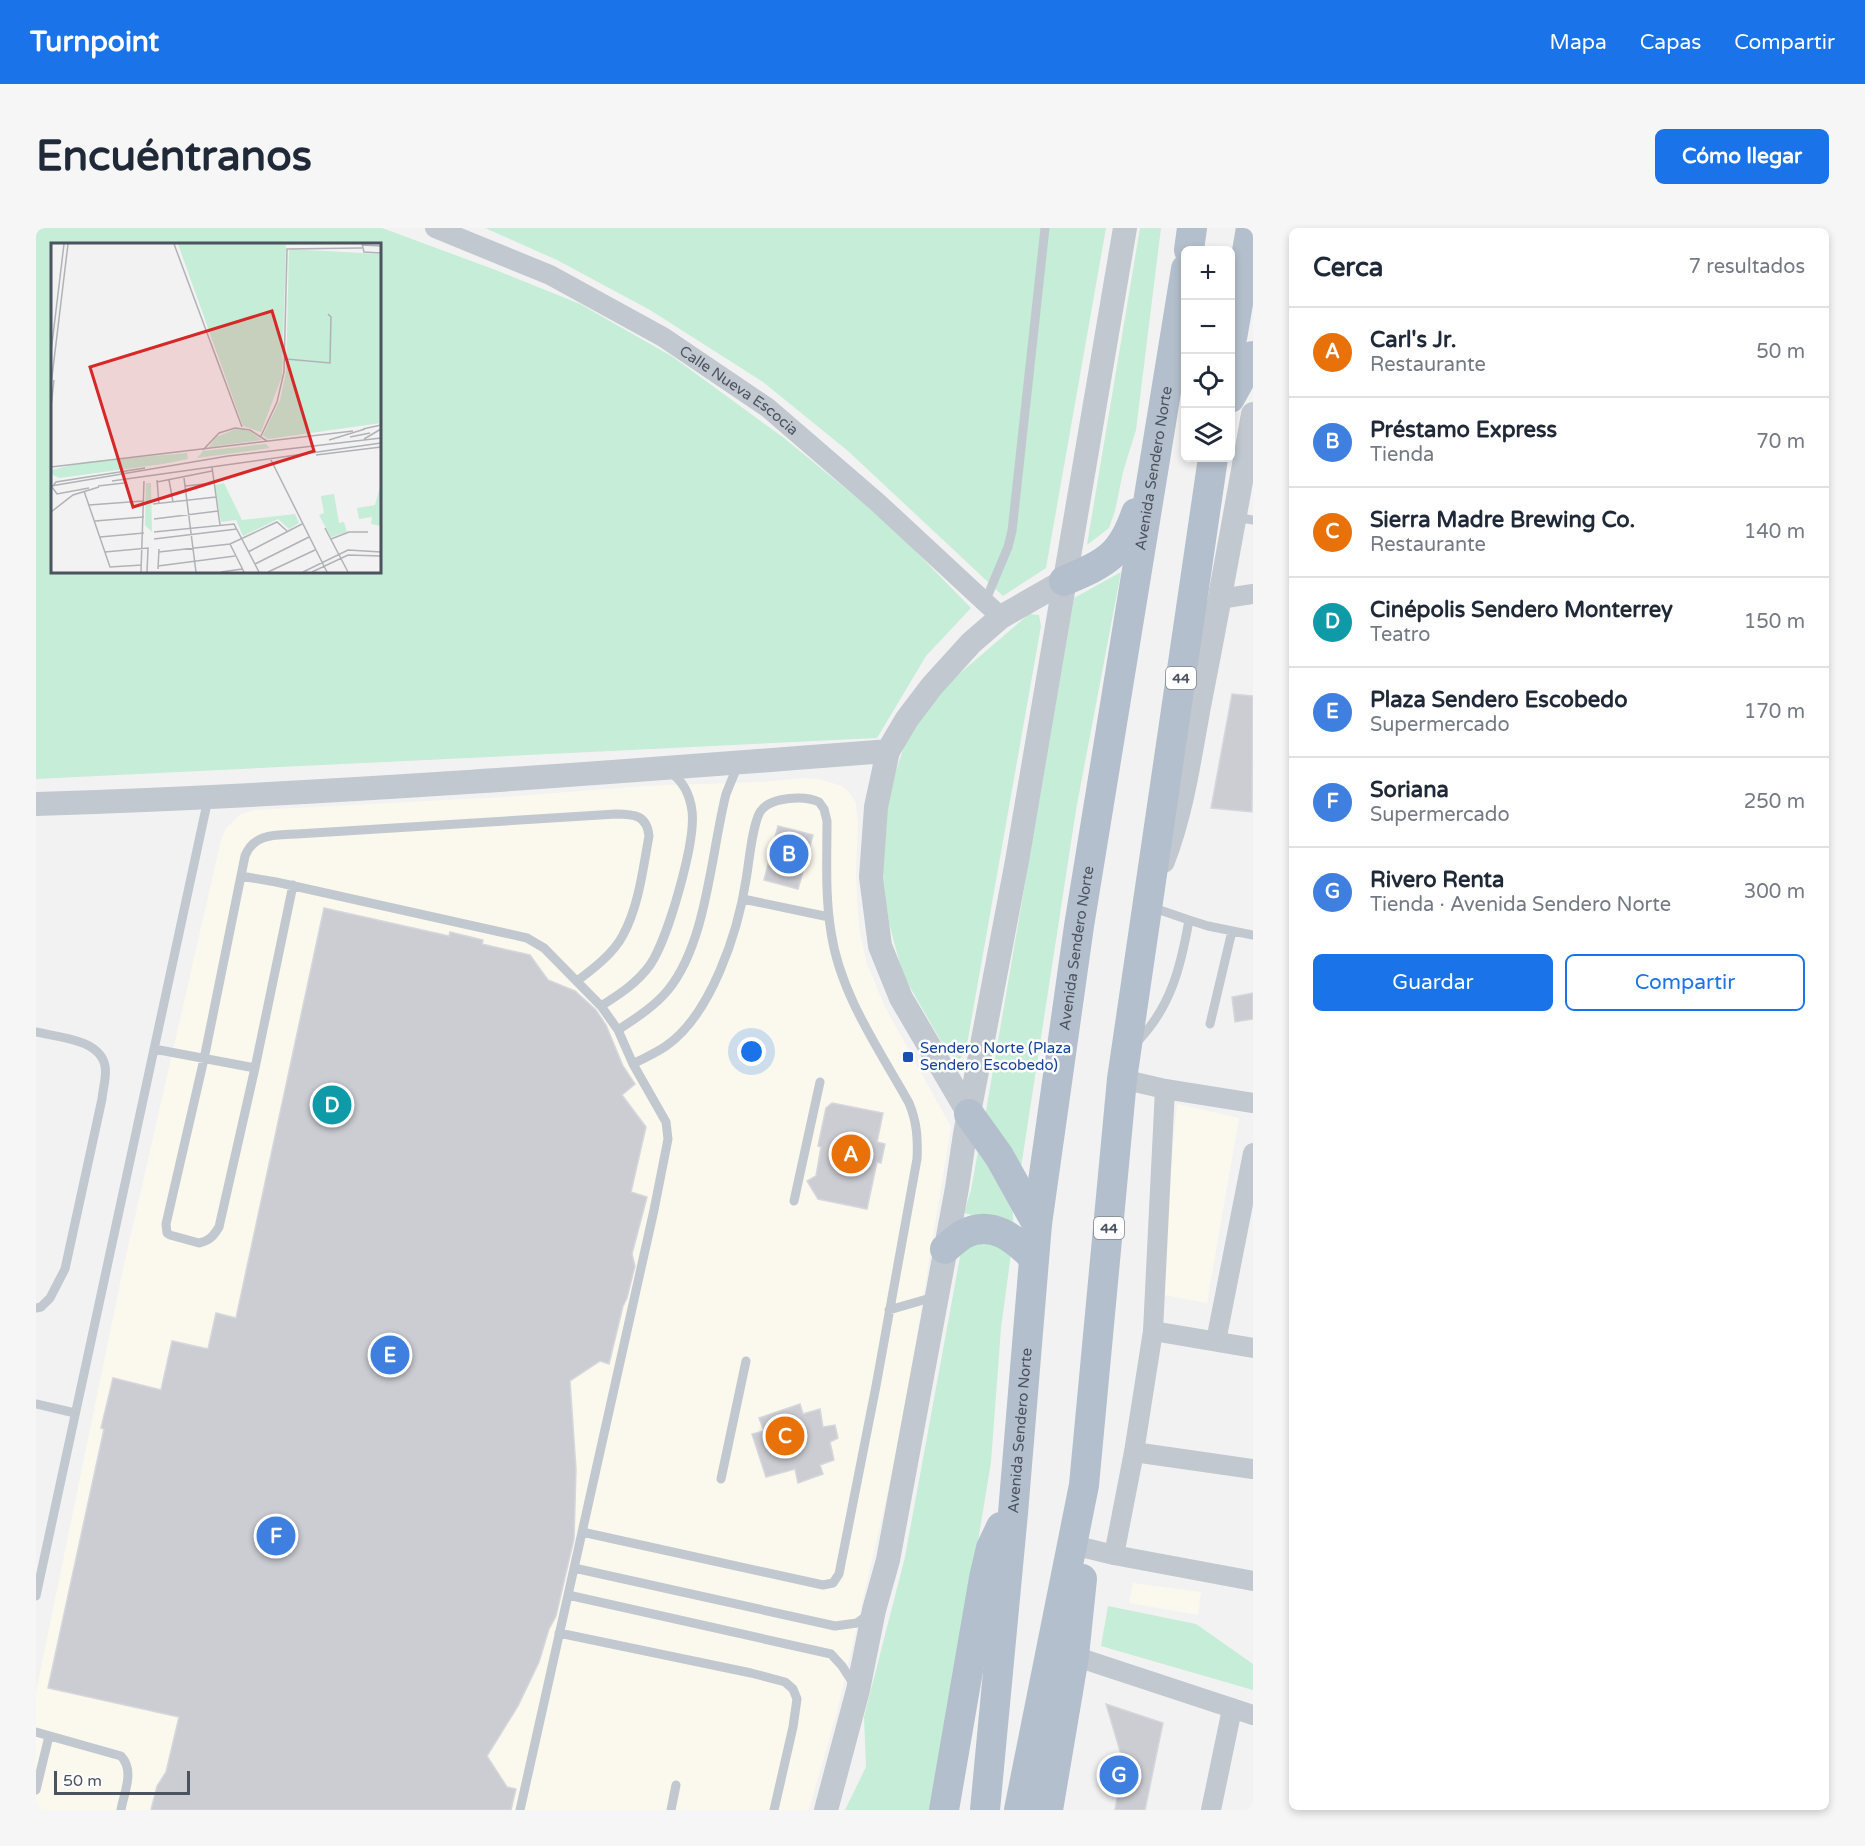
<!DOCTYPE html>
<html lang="es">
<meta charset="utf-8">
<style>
body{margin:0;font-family:"Varela Round",sans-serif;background:#f6f6f7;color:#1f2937}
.controls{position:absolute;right:18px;top:18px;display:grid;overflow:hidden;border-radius:9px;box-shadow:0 3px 9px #0003}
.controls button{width:54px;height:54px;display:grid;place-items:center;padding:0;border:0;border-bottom:2px solid #e0e1e3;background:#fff;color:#1f2937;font:30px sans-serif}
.scale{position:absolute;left:18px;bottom:15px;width:136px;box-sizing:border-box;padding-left:6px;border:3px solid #4b535e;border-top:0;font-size:16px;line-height:21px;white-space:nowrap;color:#4b535e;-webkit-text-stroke:4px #fff;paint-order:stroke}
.you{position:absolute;left:716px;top:824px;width:21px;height:21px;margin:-15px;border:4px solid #fff;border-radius:50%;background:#1a73e8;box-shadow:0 0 0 9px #1a73e833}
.badge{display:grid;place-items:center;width:39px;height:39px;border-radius:50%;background:#1a73e8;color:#fff;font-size:20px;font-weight:700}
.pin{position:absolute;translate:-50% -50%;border:3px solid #fff;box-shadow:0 2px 6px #0006}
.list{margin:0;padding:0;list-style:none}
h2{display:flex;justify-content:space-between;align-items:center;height:78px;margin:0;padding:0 24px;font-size:26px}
h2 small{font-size:20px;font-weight:400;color:#747a83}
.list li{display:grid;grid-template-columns:39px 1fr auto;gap:18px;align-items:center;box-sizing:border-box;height:90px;padding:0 24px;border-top:2px solid #e0e1e3}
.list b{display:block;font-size:22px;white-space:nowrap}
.list p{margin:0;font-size:20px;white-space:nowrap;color:#747a83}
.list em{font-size:20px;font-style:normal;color:#747a83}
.actions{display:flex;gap:12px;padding:18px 24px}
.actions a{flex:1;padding:14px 0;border:2px solid #1a73e8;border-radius:9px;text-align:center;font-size:21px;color:#1a73e8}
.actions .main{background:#1a73e8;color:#fff}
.icon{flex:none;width:33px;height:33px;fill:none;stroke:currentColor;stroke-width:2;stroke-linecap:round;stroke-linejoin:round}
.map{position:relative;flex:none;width:1217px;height:1582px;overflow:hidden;border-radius:9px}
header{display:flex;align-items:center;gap:36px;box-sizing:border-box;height:84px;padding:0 30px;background:#1a73e8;color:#fff}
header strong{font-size:28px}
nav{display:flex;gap:33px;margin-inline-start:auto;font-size:21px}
.intro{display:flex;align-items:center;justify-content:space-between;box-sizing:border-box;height:144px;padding:0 36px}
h1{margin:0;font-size:42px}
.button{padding:15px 27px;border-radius:9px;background:#1a73e8;color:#fff;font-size:21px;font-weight:700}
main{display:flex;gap:36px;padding:0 36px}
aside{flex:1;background:#fff;border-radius:9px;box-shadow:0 3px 9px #0003}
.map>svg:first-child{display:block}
</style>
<header>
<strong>Turnpoint</strong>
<nav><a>Mapa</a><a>Capas</a><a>Compartir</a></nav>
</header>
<div class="intro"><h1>Encuéntranos</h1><a class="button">Cómo llegar</a></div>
<main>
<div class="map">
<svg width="1217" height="1582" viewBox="0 0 1217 1582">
<rect width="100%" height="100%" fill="#f3f2f2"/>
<path fill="#fbf8ee" d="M 767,550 L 783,551 L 806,558 L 813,564 L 820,575 L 822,599 L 820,640 L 821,672 L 824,705 L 831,736 L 849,779 L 915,899 L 864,1210 L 801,1484 L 773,1582 L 0,1582 L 0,1464 L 87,1041 L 185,612 L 190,600 L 205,586 L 218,582 L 469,569 L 607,558 L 725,554 Z
M 1141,876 L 1203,890 L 1171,1075 L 1123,1066 Z
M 1097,1355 L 1165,1364 L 1162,1387 L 1093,1375 Z"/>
<path fill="#c5edd7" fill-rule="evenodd" d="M 0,0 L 346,0 L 457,41 L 544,76 L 637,129 L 748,210 L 854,297 L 935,380 L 890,428 L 841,510 L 0,551 ZM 16,16 L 344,16 L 344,344 L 16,344 Z
M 449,0 L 1070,0 L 1010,340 L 967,368 L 812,223 L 727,154 L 614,82 L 521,32 Z
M 1104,0 L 1125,0 L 1100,202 L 1087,244 L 1079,283 L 1073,300 L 1051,317 Z
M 1085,344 L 1040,582 L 984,946 L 949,889 L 1038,370 Z
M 993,386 L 1003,387 L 1005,398 L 930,822 L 924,831 L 913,827 L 867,747 L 853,695 L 845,630 L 850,572 L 871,510 L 902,464 Z
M 944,912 L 977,978 L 977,996 L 928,985 L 935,962 Z
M 945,1009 L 975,1026 L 965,1100 L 955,1234 L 898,1582 L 809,1582 L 830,1539 L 828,1489 L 869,1329 L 926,1018 Z
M 1072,1378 L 1160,1396 L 1217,1436 L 1217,1462 L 1065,1418 Z"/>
<path fill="#cccdd3" stroke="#d6d7dc" stroke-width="1.5" d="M 1196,466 L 1217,468 L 1216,584 L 1175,580 Z
M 742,598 L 777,607 L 762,661 L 728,652 Z
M 288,680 L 413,708 L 414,704 L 447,712 L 446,716 L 494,727 L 512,752 L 539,763 L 560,782 L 570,797 L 587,838 L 599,856 L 586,867 L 610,899 L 595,964 L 611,969 L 596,1026 L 599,1038 L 591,1070 L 587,1078 L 573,1136 L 564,1133 L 534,1153 L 540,1241 L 538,1311 L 520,1388 L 513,1401 L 503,1434 L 482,1478 L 451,1528 L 471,1559 L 480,1561 L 475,1582 L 115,1582 L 121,1558 L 130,1544 L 143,1489 L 12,1460 L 68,1201 L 65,1200 L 77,1150 L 125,1162 L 136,1113 L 172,1121 L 180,1085 L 200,1090 Z
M 1217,765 L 1217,791 L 1199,794 L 1196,769 Z
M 796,875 L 847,885 L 841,914 L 849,916 L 845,935 L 841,934 L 831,981 L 782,971 L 771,953 L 780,948 L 785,919 L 782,918 L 790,880 Z
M 764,1176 L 767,1186 L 784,1181 L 787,1199 L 799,1197 L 802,1210 L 794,1214 L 798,1232 L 784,1237 L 787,1246 L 762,1255 L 759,1241 L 730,1249 L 716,1206 L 728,1203 L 723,1190 Z
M 1070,1476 L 1127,1495 L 1109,1582 L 1079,1582 L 1084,1552 L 1084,1523 Z"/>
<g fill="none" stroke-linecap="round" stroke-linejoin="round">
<path stroke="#c1c8cf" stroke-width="9" d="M 1199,289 L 1217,292
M 949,374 L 972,319 L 976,303 L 1009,0
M 205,648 L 240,654 L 469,705 L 491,710 L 508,720 L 565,778 L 582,802 L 597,836 L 630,894 L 632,911 L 618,982 L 484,1582
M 257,657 L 219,840 L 183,999 C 178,1007 174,1013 163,1015 L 134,1007 L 131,1005 L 130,996 L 168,831 L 209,628 C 218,605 240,607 261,606 L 580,586 C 598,586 611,587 613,608 C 607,640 603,678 587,707 C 578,725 557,741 541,753
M 707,671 L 793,689
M 1153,692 L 1172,698 L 1217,707
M 565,778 C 584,766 601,755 614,737 C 632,711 660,613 656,583 C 654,567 647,553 634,544
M 1174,796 L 1196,703
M 582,802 C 600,790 619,778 632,762 C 671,714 675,625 690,566 L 699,544 L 704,539
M 0,804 C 21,809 64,811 69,838 C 71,848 67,860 66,871 L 29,1041 L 14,1070 L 5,1079 L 0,1080
M 1101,814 C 1135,779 1145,738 1153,692 L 1115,679
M 118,821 L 219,840
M 758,973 L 784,854
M 853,1082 L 898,1069
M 0,1176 L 39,1185
M 685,1251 L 710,1133
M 546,1304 L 787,1357 L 797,1355 L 803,1346 L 840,1158 L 881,931 C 882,911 881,894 873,875 C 843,821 804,766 795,704 C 789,668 791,630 791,593 L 788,581 L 783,574 C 768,567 733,569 724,584 C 716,598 713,635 710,652 C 702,704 675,787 630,818 C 620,825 608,830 597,836
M 538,1340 L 799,1398 L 821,1395 L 832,1387
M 532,1367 L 795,1426 L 806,1438 L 819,1458
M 0,1368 L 172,571
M 523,1405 L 715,1445 L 749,1454 L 757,1461 L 761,1471 L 757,1499 L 738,1582
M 0,1504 L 85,1528 C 99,1543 88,1564 85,1582
M 0,1562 L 13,1508
M 635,1582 L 640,1557"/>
<g stroke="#c1c8cf" stroke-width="20">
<path id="s1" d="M 399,0 L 514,47 L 627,109 L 732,180 L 841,274 L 965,389"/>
<path d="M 1184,371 L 1217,366"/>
<path d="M 1086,851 L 1129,861 L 1217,875"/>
<path d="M 1117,1103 L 1217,1120"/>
<path d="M 1180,1113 L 1217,925"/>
<path d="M 1098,1224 L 1217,1241"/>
<path d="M 1037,1317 L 1078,1327 L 1217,1353"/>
<path d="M 1078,1327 L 1098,1224 L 1117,1103 L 1129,861"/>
<path d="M 1038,1428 L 1217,1487"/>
<path d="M 1175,1582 L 1196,1481"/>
</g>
<path stroke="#c1c8cf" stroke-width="24" d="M 0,576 C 285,567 568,545 852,523
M 1127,633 C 1147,582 1154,526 1164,473 C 1183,377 1200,282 1217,186
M 933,886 L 865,770 L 844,718 L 835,649 L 840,579 L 852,523 L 871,491 L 896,458 L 935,415 L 965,389 L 1028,353
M 790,1582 L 822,1462 L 838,1382 L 852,1332 L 921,960 L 929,906 L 981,633 L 1089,0"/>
<g stroke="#b4bfcd" stroke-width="30">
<path d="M 1153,22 L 1156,0"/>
<path d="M 1194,122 L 1215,0"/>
<path d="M 1194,170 L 1217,128"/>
<path d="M 1028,353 C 1069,335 1085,329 1100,285"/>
<path d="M 933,886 L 963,928 L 1001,996"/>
<path d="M 909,1021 C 915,1016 921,1010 928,1006 C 956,991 979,1011 998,1030"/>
<path d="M 908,1582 L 948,1350 L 955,1320 L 965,1299"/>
<path id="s2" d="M 949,1582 L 977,1285 L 1001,996 L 1043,698 L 1150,41"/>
<path d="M 983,1582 L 1048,1257 L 1086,851 L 1177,230"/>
<path d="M 1012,1582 L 1038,1428 L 1046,1351"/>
</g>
</g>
<rect fill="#1a4fb4" stroke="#fff" stroke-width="2" x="866" y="823" width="12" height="12" rx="3"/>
<g text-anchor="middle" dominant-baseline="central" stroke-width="5" stroke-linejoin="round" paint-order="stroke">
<g fill="#fff" stroke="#81878e" stroke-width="1.5">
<rect x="1130" y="439" width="30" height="22" rx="4.5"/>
<rect x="1058" y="989" width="30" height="22" rx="4.5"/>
</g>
<g font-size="14" font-weight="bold" fill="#4b535e">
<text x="1145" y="450">44</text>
<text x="1073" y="1000">44</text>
</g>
<g font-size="15" fill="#4b535e" stroke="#fff">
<text stroke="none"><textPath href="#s1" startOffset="346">Calle Nueva Escocia</textPath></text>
<text stroke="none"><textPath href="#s2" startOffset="1353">Avenida Sendero Norte</textPath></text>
<text stroke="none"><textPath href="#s2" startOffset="867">Avenida Sendero Norte</textPath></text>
<text stroke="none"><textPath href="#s2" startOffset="381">Avenida Sendero Norte</textPath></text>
</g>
<g font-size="15" fill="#164399" stroke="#fff" text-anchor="start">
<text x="884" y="820">Sendero Norte (Plaza<tspan x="884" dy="17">Sendero Escobedo)</tspan></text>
</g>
</g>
<g transform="translate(15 15)">
<rect width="330" height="330" fill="#f3f2f2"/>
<path d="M 127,1 L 309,1 L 235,2 L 231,133 L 210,189 L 192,183 ZM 238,6 L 330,11 L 330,180 L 217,196 L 212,192 L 229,157 L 235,129 ZM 185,186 L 199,188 L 211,197 L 158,204 L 165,194 ZM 215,201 L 219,205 L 146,215 L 152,208 ZM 136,210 L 137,216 L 112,221 L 8,235 L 0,231 L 0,227 L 33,219 ZM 95,240 L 100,240 L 101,289 L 94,282 ZM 173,240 L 191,277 L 244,271 L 248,280 L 238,286 L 227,276 L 192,293 L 185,277 L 170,279 L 164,242 ZM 330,240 L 330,283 L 320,281 L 321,274 L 308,276 L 306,265 L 324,262 ZM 283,251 L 288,280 L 293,279 L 296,289 L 280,294 L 268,272 L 273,270 L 270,253 Z" fill="#c5edd7"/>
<path fill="none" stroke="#b0b2b7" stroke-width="1.5" d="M 123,1 L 191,184M 311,1 L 313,9 L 330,10M 311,2 L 330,3M 0,109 L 13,1M 235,116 L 279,120 L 280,74 L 277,71M 0,142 L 17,1M 0,164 L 3,137M 312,186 L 330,182M 210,193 L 226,159 L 233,129 L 236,6 L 311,5M 299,194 L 319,190M 313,196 L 330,186M 278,197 L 314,186M 152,207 L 168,190 L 184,185 L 199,187 L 216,198M 265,212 L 330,204M 220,217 L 276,329M 0,224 L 302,188M 161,224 L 169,282M 133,235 L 145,329M 106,237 L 108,261M 118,237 L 122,259M 61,238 L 330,200M 106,239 L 161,228M 0,243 L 177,213 L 330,195M 47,243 L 73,240M 134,243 L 163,240M 38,245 L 6,251 L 1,244 L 5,239 L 94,225M 33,248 L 59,324 L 91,322M 102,261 L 165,254M 38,262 L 92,258M 0,269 L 22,252 L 48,244M 103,276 L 167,268M 44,278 L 93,274M 274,285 L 297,329M 103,289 L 183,281 L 208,329M 49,294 L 93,290M 103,296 L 186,286M 280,296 L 298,289 L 317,289M 179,301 L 193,329M 54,309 L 97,305 L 96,329M 108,309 L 179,301 L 226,279 L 236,288M 197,309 L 251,281M 204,321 L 258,294M 107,323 L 184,313M 107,326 L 108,306M 90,329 L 93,238M 170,329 L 191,326M 217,329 L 264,307M 252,329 L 297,307 L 330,309M 261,329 L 297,312 L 330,313"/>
<path fill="#d62828" fill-opacity="0.15" stroke="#d62828" stroke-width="3" d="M 221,68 L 263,208 L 82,264 L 39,124 Z"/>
<rect width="330" height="330" fill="none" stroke="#4b535e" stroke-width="3"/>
</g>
</svg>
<div class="controls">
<button>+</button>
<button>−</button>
<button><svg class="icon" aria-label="locate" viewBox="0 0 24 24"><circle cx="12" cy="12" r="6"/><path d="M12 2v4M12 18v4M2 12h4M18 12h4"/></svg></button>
<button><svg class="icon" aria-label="layers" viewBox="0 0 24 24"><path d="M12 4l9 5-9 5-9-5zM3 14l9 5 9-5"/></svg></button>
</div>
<div class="scale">50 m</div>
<div class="you"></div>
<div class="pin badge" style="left:815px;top:926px;background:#e8710a">A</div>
<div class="pin badge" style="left:753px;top:626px;background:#3f7fe0">B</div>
<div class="pin badge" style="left:749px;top:1208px;background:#e8710a">C</div>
<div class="pin badge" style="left:296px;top:877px;background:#0f9aa8">D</div>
<div class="pin badge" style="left:354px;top:1127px;background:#3f7fe0">E</div>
<div class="pin badge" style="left:240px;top:1308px;background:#3f7fe0">F</div>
<div class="pin badge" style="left:1083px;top:1547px;background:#3f7fe0">G</div>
</div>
<aside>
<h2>Cerca<small>7 resultados</small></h2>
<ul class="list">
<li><span class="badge" style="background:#e8710a">A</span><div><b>Carl's Jr.</b><p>Restaurante</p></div><em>50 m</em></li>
<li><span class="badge" style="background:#3f7fe0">B</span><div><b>Préstamo Express</b><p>Tienda</p></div><em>70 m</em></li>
<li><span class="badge" style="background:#e8710a">C</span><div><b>Sierra Madre Brewing Co.</b><p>Restaurante</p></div><em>140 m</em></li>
<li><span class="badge" style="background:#0f9aa8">D</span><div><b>Cinépolis Sendero Monterrey</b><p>Teatro</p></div><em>150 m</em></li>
<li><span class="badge" style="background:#3f7fe0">E</span><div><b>Plaza Sendero Escobedo</b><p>Supermercado</p></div><em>170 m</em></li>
<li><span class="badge" style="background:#3f7fe0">F</span><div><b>Soriana</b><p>Supermercado</p></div><em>250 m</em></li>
<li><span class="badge" style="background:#3f7fe0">G</span><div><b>Rivero Renta</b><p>Tienda · Avenida Sendero Norte</p></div><em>300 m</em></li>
</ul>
<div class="actions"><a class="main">Guardar</a><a>Compartir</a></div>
</aside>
</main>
